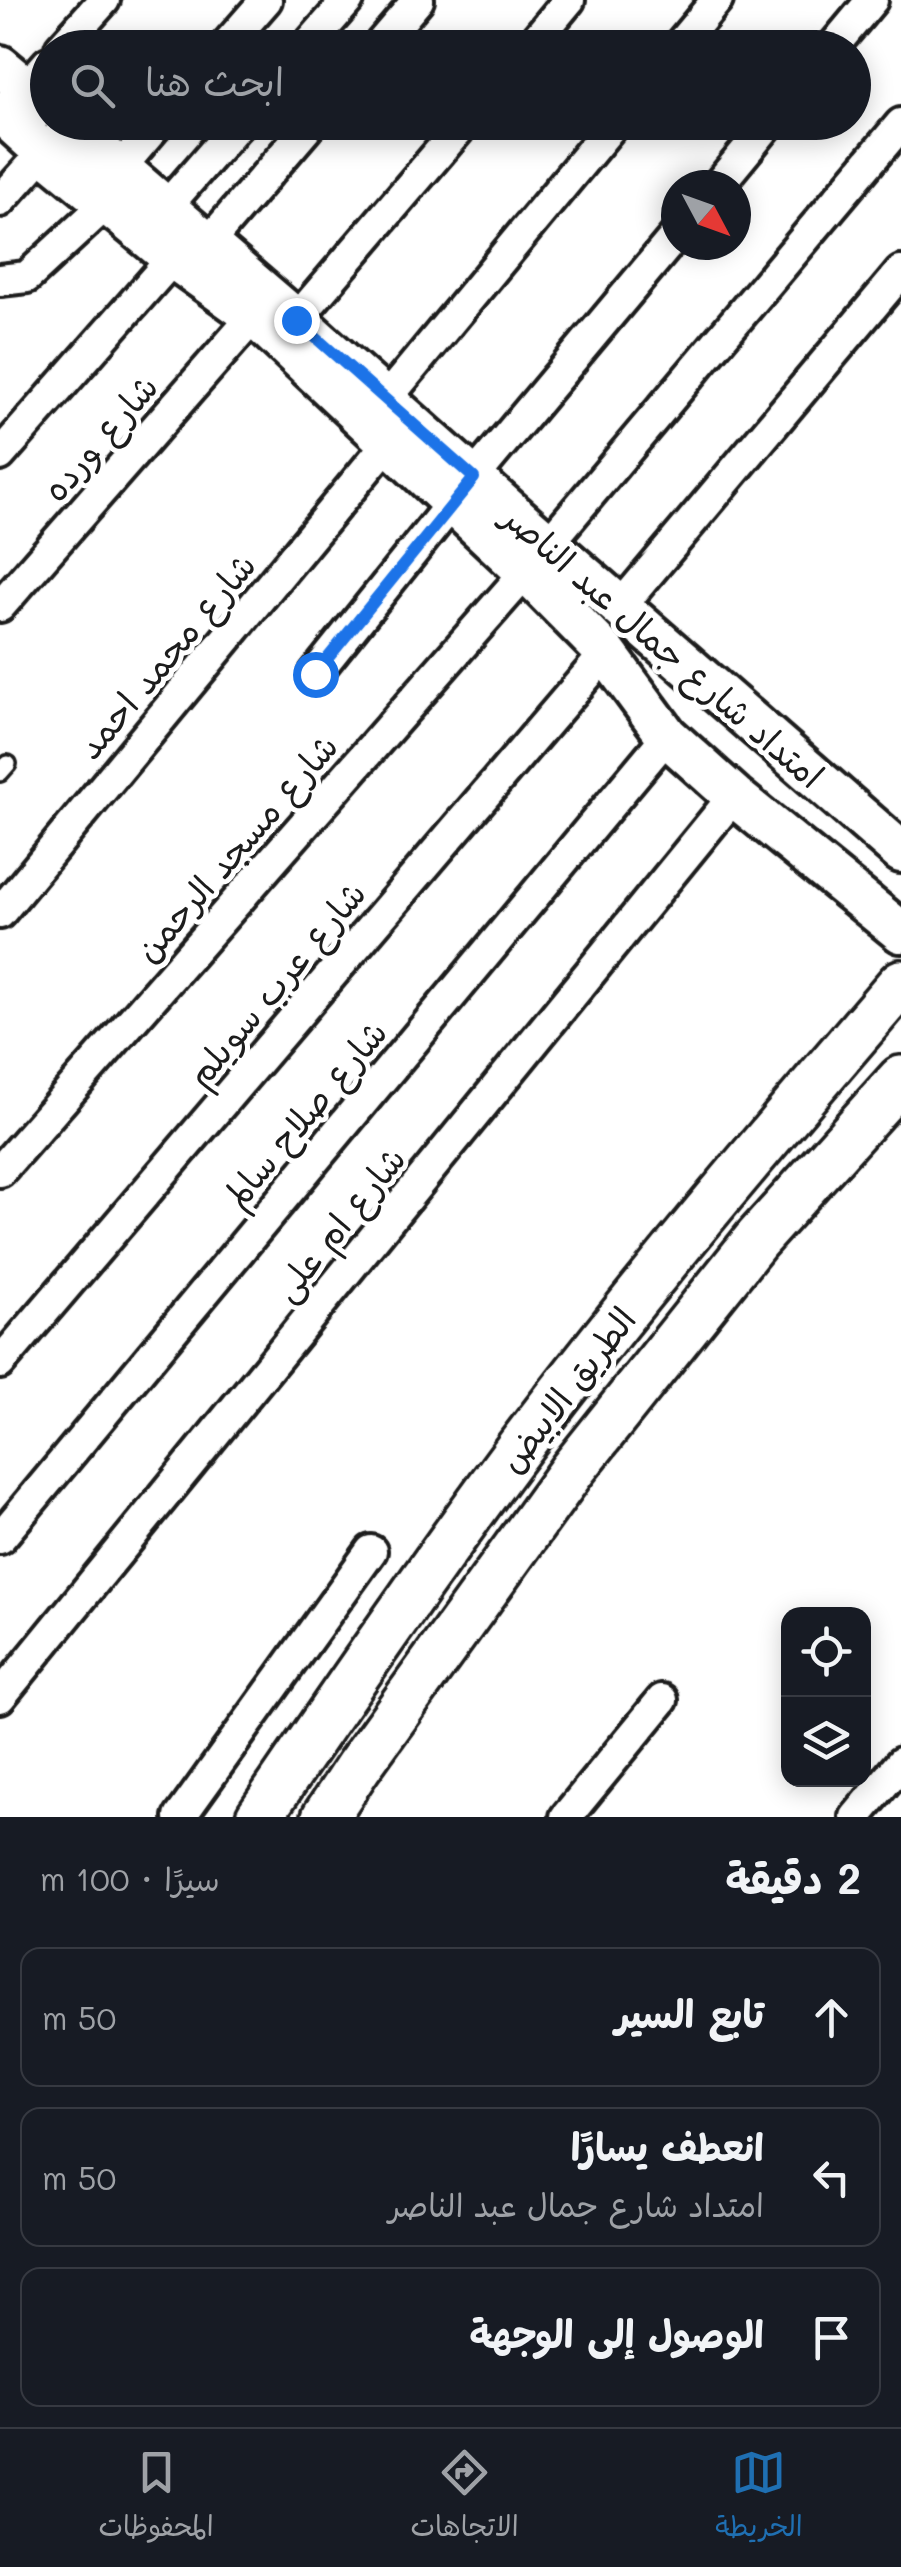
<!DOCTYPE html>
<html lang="ar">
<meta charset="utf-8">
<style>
body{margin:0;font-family:Mali,"Playpen Sans Arabic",sans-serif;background:#242831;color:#f1f3f6;direction:rtl}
.controls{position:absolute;right:30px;bottom:30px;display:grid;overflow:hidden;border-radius:20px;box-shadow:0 5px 25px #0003}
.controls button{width:90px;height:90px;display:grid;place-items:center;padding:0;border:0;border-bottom:2px solid #363941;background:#171b24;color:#f1f3f6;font:50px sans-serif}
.compass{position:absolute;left:661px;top:170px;width:90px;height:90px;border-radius:50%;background:#171b24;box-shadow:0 5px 25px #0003;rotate:131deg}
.stop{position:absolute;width:30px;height:30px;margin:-22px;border:8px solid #1a73e8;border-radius:50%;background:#fff}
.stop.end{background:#1a73e8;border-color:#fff;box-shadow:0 2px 10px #0008}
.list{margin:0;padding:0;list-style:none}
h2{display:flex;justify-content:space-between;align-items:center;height:130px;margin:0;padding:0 40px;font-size:42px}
h2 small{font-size:32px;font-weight:400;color:#9ea1a6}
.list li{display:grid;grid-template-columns:65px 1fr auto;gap:30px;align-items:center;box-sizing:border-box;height:140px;margin:0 20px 20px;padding:0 20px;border:2px solid #363941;border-radius:20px}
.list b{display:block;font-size:38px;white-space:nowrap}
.list p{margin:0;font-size:32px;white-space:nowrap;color:#9ea1a6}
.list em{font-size:32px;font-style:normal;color:#9ea1a6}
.icon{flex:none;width:55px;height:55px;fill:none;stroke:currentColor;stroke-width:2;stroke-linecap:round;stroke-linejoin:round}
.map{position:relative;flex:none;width:901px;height:1817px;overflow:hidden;direction:ltr}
.search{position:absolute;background:#171b24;box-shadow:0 5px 25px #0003;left:30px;right:30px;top:30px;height:110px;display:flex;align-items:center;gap:25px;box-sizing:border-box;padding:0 35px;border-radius:55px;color:#9ea1a6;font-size:38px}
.sheet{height:610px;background:#171b24}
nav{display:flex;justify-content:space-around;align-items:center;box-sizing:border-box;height:140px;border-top:2px solid #363941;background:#171b24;font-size:28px;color:#9ea1a6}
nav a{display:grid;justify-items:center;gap:5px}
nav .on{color:#1f6fb2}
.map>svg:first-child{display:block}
</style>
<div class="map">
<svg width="901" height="1817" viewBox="0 0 901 1817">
<rect width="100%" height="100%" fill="#fff"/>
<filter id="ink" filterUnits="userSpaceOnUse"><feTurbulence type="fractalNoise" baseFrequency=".01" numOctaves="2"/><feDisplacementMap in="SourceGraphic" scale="20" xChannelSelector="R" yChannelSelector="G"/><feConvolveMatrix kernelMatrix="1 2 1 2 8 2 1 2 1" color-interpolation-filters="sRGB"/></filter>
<g filter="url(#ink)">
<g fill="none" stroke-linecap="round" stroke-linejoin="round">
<defs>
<path id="lane" d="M 0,773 L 8,764"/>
<path id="street" d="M 61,48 L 104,0
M 224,48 L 266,0
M 306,48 L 348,0
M 377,48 L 418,0
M 529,48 L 569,0
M 677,48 L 717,0
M 832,48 L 872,0
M 26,88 L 48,63
M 120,168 L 159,122
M 718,185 L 770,122
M 0,201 L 44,152
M 166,207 L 240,122
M 208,243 L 312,122
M 0,280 L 27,277 L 107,203
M 296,320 L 465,122
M 386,399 L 615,122
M 0,455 L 173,258
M 548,544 L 901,124
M 0,606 L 254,316
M 620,607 L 901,272
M 315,674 L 452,503 L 676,235
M 0,913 L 388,443
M 0,1171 L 526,572
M 0,1363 L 606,653
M 0,1538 L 667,736
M 0,1697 L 734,796
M 180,1817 L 371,1551
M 566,1817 L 662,1700
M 856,1817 L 901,1763"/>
<path id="secondary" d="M 0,66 L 48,106
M 0,112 L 44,152 L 173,258 L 254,316 L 526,572 L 606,653 L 667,736 L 734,796 L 901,932
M 66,122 L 296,320 L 510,511 L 901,852"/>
<path id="primary" d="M 259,1817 C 344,1692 430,1567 521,1445 C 641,1286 771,1134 901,983
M 325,1817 L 358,1767 L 573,1469 L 756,1240 L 901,1079"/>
</defs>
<use href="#lane" stroke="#1c1c1c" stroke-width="22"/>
<use href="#street" stroke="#1c1c1c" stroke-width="38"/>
<use href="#secondary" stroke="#1c1c1c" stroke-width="48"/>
<use href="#primary" stroke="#1c1c1c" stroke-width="52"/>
<use href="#lane" stroke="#fff" stroke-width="15"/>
<use href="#street" stroke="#fff" stroke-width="30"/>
<use href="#secondary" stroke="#fff" stroke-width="40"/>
<use href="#primary" stroke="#fff" stroke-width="45"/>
</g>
</g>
<g fill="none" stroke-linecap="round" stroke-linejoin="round" filter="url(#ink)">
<path stroke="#1a73e8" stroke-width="12" d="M 296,320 L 474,478 L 315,674"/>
</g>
<g text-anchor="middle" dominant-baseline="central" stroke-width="10" stroke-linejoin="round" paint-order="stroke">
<g font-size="35" fill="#1c1c1c" stroke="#fff">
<text transform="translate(99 437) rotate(-49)">شارع ورده</text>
<text transform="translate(664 645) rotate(41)">امتداد شارع جمال عبد الناصر</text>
<text transform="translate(165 655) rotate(-50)">شارع محمد احمد</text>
<text transform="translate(235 847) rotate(-49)">شارع مسجد الرحمن</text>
<text transform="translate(275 983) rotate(-50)">شارع عرب سويلم</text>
<text transform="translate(304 1113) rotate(-50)">شارع صلاح سالم</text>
<text transform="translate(338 1223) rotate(-51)">شارع ام على</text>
<text transform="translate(566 1389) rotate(-52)">الطريق الابيض</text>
</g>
</g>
</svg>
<div class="controls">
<button><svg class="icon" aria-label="locate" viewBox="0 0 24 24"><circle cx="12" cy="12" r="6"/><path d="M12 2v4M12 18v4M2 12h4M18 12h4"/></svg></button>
<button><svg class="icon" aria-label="layers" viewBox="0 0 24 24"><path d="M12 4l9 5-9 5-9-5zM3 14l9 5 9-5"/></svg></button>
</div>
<svg class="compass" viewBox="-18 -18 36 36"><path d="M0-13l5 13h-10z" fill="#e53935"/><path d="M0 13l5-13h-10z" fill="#9ea1a6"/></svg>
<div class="stop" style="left:315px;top:674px"></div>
<div class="stop end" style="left:296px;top:320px"></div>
<div class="search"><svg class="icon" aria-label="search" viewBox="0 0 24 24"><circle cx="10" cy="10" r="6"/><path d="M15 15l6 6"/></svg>ابحث هنا</div>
</div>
<section class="sheet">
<h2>2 دقيقة<small>سيرًا · 100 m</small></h2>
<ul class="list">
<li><svg class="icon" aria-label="ahead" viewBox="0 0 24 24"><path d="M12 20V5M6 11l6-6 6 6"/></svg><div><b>تابع السير</b></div><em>50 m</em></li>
<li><svg class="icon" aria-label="left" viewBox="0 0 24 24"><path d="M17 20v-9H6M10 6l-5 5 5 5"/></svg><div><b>انعطف يسارًا</b><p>امتداد شارع جمال عبد الناصر</p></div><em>50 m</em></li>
<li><svg class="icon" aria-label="arrive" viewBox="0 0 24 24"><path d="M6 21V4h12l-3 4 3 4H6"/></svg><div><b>الوصول إلى الوجهة</b></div></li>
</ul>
</section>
<nav>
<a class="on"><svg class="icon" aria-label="map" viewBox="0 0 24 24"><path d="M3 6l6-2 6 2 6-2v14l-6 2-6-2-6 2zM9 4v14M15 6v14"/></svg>الخريطة</a>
<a><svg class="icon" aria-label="directions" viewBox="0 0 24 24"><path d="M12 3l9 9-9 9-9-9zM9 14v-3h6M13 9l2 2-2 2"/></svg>الاتجاهات</a>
<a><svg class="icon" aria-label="saved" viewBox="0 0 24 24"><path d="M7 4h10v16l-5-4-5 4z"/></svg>المحفوظات</a>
</nav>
